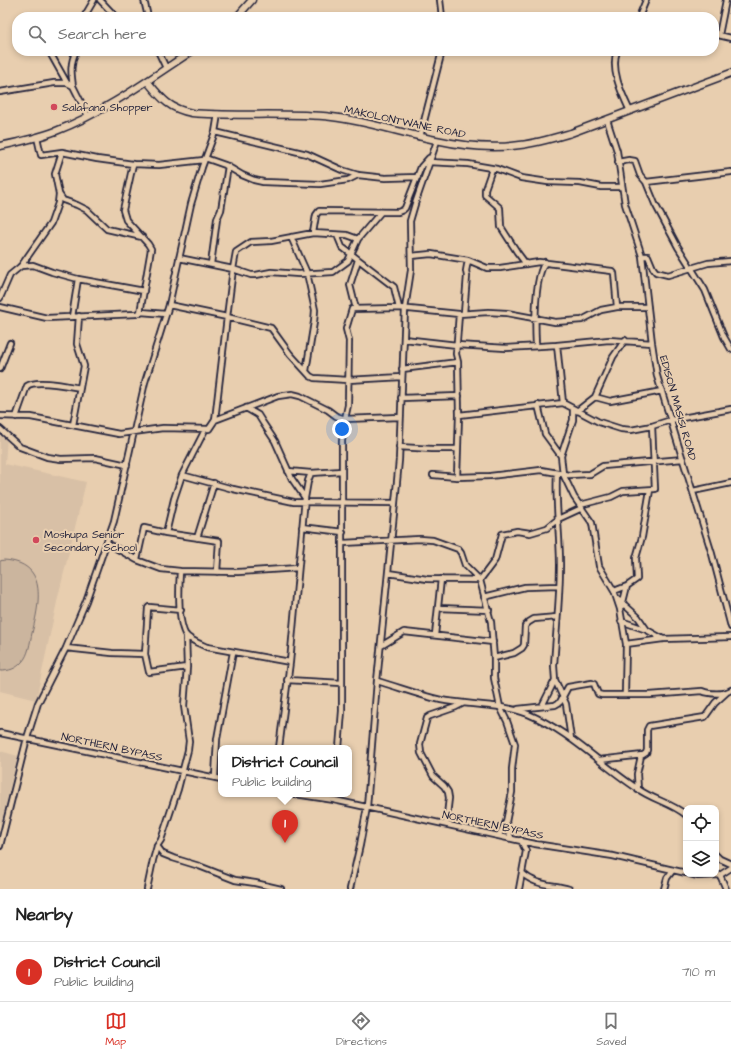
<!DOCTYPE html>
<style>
body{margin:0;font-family:"Architects Daughter",sans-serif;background:#f6f6f6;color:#222}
.controls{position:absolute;right:12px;bottom:12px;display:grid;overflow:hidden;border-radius:8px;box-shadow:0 2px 6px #0003}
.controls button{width:36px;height:36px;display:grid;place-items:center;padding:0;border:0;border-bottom:1px solid #e0e0e0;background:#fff;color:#222;font:20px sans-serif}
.you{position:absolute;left:342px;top:429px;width:14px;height:14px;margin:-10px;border:3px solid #fff;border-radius:50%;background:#1a73e8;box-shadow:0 0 0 6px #1a73e833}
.badge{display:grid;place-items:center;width:26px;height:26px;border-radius:50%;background:#d93025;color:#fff;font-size:13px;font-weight:700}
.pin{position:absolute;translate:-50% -33px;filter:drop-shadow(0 1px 2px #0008)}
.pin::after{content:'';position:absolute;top:21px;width:14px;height:12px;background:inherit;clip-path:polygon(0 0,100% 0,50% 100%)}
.popup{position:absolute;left:218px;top:745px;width:134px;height:52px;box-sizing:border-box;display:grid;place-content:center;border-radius:8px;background:#fff;filter:drop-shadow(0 1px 3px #0005);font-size:13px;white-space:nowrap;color:#767676}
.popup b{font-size:15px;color:#222}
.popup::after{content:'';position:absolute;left:50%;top:100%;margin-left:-8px;border:8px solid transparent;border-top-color:#fff}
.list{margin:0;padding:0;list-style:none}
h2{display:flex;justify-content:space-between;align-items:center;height:52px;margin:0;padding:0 16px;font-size:17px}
h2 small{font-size:13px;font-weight:400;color:#767676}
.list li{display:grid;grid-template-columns:26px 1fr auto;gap:12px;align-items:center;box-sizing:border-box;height:60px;padding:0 16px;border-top:1px solid #e0e0e0}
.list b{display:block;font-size:15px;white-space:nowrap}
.list p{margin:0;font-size:13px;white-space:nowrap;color:#767676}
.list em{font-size:13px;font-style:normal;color:#767676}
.icon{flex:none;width:22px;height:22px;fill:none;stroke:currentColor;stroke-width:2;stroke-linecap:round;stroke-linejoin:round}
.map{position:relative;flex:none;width:731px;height:889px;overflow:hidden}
.search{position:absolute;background:#fff;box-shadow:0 2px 6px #0003;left:12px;right:12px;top:12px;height:44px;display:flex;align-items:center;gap:10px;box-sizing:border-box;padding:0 14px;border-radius:16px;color:#767676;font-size:15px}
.sheet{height:112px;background:#fff}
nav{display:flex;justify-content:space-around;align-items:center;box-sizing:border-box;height:56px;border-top:1px solid #e0e0e0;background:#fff;font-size:11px;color:#767676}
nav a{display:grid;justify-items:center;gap:2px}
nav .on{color:#d93025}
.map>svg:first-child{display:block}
</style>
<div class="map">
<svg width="731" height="889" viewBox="0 0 731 889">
<rect width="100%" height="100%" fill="#e8ceaf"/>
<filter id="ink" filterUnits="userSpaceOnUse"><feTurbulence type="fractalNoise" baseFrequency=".025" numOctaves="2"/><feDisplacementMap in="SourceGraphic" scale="8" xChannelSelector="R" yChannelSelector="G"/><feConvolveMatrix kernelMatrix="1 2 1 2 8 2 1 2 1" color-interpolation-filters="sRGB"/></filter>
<g filter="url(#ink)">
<path fill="#d8c0a6" d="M 0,436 L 7,437 L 5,464 L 86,482 L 58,597 L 36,700 L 0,691 Z
M 0,751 L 18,756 L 0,828 Z"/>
<path fill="#cbb59e" stroke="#766c6c" d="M 4,560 C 48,563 40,602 32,633 C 30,642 29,655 22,662 C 16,669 9,671 0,671 L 0,561 Z"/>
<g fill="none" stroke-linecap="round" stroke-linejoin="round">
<defs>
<path id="street" d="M 100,0 L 116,17
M 144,0 L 148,17
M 440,0 L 442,17
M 84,17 L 94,0
M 639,17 L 646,0
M 714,34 L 731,38
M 719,35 L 726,0
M 49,51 L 67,83
M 158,51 L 166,68
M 617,51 C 610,70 622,94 630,111
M 73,86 C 71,73 70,63 76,51
M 0,92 L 54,83 L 67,83 L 73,86 L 88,116
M 607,120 L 617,151 L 625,204 L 642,256 L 652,343 L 657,376 L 712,554 L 731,627
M 215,132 L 307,154 L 342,170 L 358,175 L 385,178 L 418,177
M 37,137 L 41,155 L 62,152 L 97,159 L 133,164 L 159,165 L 204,160
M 420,137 L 442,51
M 205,158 L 225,165 L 242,175 L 254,180 L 263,182 L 320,184 L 348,180 L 358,175
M 429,162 L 468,164 L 497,169 L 521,178 L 548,182 L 580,183 L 601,187 L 621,187
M 618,162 L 629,160 L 635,161 L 640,175 L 646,182 L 655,204 L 678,247 L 705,290 L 724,337 L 731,349
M 133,164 L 123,210 L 126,220 L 148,244 L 151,249 L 140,313
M 492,169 L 485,189 L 485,195 L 500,208 L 501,227 L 517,252 L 526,264
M 646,182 L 731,172
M 59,194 L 63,200 L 77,205 L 87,210 L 107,229 L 142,237
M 313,233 L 316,215 L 319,211 L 398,212 L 403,210 L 405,208 L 421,167 L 429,158
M 337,235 L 342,247 L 394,287 L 399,308
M 291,237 L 307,273 L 315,310 L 314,322 L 306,371
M 358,239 L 348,261 L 333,272 L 299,274 L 271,272 L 256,275 L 251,275 L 233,269 L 227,317 L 271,328 L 274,332 L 290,354 L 310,376 L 314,378 L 348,380 L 402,377
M 411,256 L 431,254 L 468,260 L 487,268 L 500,268 L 539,262 L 612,271 L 614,273 L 617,307
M 642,256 L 648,256 L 653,268 L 656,272 L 668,275 L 708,263 L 731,261
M 179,258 L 233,269 L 236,252 L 251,242 L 271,241 L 313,233 L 347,235 L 358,239 L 381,212
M 211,264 L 217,219 L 221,210 L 228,166
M 21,266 L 33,265 L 52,272 L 78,279 L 144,291
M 0,298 L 10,275 L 21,266 L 51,223 L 58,203 L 59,194 L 55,174 L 62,152
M 0,307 L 47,318 L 136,314 L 141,312 L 166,314
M 356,309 L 350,285 L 358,260
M 464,313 L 467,276 L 466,271 L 468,260
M 72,317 L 78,279
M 404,339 L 457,345 L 506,348 L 557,345 L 609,340 L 652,343
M 557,345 L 563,403
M 536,346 C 535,324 534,280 545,262
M 0,369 L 10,343
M 402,369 L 458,362
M 595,397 L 610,401 L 662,391
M 401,398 L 459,396
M 538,405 L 545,434 L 561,456
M 246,408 L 258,415 L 263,423 L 275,441 L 292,479 L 305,498
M 573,409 L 573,420 L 561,456 L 563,474 L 574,497 L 592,523 L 599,566 L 614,591 L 620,609 L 626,644 L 625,694
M 577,411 L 595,397 L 613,357 L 625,340
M 459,415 L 563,403 L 599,422 L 621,429 L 631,430 L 652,426 L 671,420 L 731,409
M 0,416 L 31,417 L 119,434 L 163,428 L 209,429 L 215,420 L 227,317 L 169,305
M 16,417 L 27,386 C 36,379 68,386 80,388
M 215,420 L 278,396 L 292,394 L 300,396 L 328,410 L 336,416 L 345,419 L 348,405 L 349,341 L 346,329 L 352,309 L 399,308 L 459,314 L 488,312 L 507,313 L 555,322 L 582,320 L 601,310 L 617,307 L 648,307
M 73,425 L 84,366 L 77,344 L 79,316
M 0,429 L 20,447 L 47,457 L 61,459 L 95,458 L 127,465
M 399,447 L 432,449 L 458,449
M 288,471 L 311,473 L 342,471
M 557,473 C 555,503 560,534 560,564 C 560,598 556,632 554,666 L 555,680 L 566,704 L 571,739
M 182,475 L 205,430
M 433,475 L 457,477 L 490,476 L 541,470 L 569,475 L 590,474 L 603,466 L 683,459
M 457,477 L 459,415 L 458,362 L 456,354 L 459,314
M 693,491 L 731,483
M 580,505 L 611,497 L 623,491 L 655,489 L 652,426
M 302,527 L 343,532
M 166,533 L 219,541 L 217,572
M 197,538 L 214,483
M 107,543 L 137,560 L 144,528 L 166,533 L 174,499 L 182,475 L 233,489 L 294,502 L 395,503
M 343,543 L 420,539 L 433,540 L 458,549 L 461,553 L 465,565 L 480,580 L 491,622 L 494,658 L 494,678 L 500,707 L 507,721 L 515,744 L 512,769 L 512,792 L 506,822 L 511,838
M 137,560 L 161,569 L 180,571 C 179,587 178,620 185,634 C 189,640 200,644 207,647 L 290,662 L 305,498 L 308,481 L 311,473
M 180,571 L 238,572 L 298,568
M 388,573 L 427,579 L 480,580 L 495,560 L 502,534 L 517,531 L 530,533 L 547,528 L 558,519 L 582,508
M 614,591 L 627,586 L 637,579 L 636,558 L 642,537 L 650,490
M 484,597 L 525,587 L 559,586
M 618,599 L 638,617 L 647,630
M 622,606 L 627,586
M 439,608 L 489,610
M 621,621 L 647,630 L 663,639
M 435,635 L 441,579
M 626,644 L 663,639 L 731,637
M 381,646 L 404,632 L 493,642
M 66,648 L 112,653 L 145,654 L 148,608 L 149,607 L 181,610
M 145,654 L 149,672 L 187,667
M 494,658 L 514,653 L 522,648 L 524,645 L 525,626 L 529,622 L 534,619 L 557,617
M 287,680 L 342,683
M 377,681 C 398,687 419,695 441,700 C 467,705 504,704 528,714 C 569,731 601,765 638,789 C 653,800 672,803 686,815
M 542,706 L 555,680
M 518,709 L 555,705 L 560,702 L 568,687 L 592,683 L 594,684 L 598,694 L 602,695 L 650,695 L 702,691 C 709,694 724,695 731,690
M 0,733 L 221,779
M 279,748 L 290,662
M 339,748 L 342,711 L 342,441 L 345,419 L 400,417
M 599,760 L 643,755 L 646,753 L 647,750 L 647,730 L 649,726 L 705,717 L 715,703 L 727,692
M 215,777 L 217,739 L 233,652
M 638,790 L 637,774 L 641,756
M 295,794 L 334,800 L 535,844 L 613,856 L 686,873
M 446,824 L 449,798 L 448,792 L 444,786 L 433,776 L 421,753 L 420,744 L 427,718 L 430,716 L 456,707 L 464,703
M 499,835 L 506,822
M 0,846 L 27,738 L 38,703 L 66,648 L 86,601 L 114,521 L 145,382 L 169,305 L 191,204 L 202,167 L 215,132 L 218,114
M 157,846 L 163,854 L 173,858 L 199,866 L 235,880 L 255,883 L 281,889
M 716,855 L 720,859 L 731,864
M 522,873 C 536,886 552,884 569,889
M 690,874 L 698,876 L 720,875 L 731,868
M 720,875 L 726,889
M 147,889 L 153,860 L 157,846 L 161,840 L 178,789 L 188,750 L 189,741 L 184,706 L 187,667 L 186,635
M 350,889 L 360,845 L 367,807 L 377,681 L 395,503 L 399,460 L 405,309 L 411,270 L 410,221 L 415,204 L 437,141
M 519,889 L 526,851 L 521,840
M 664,889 L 667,878 L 673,870"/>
<path id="secondary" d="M 237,17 L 252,0
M 147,81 C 161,98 169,109 192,113 C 238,117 285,112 332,117 C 367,121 401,133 436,140 C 463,146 493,149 520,145 C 538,143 554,138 571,133 L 731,73
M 0,146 C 19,142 38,138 56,131 C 105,112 148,80 192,51"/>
</defs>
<use href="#street" stroke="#22223b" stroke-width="8"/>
<use href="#secondary" stroke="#22223b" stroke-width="9"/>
<use href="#street" stroke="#e8ceaf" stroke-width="4.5"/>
<use href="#secondary" stroke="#e8ceaf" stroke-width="6"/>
</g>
</g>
<g fill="#d1495b" stroke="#e8ceaf" stroke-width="1.5">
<circle cx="54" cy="107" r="4"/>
<circle cx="36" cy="540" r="4"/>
</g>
<g text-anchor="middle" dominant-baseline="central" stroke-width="4" stroke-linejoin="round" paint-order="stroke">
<g font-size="11" fill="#22223b" stroke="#e8ceaf" text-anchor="start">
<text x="62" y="107">Salafana Shopper</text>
<text x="44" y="534">Moshupa Senior<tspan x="44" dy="13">Secondary School</tspan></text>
</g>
<g font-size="11" fill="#22223b" stroke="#e8ceaf">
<text transform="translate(405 122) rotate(12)">MAKOLONTWANE ROAD</text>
<text transform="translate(678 408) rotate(74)">EDISON MASISI ROAD</text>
<text transform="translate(112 747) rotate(12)">NORTHERN BYPASS</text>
<text transform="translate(493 825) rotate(12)">NORTHERN BYPASS</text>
</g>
</g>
</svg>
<div class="controls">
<button><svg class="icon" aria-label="locate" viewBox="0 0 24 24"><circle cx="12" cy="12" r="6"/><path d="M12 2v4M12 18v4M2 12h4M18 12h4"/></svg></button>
<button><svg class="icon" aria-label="layers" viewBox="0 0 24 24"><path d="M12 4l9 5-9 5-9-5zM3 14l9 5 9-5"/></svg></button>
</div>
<div class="you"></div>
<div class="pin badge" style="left:285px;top:843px">1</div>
<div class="popup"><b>District Council</b>Public building</div>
<div class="search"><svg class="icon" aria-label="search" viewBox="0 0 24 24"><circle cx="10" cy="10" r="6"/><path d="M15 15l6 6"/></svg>Search here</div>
</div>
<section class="sheet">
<h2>Nearby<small></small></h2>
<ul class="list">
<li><span class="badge">1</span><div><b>District Council</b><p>Public building</p></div><em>710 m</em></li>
</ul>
</section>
<nav>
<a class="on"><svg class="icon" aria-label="map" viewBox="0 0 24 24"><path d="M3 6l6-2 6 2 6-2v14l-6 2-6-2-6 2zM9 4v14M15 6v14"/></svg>Map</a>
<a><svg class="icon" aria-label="directions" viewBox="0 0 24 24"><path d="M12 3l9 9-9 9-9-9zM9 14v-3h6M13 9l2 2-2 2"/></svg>Directions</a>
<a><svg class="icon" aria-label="saved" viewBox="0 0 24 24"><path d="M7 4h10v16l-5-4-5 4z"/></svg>Saved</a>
</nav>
